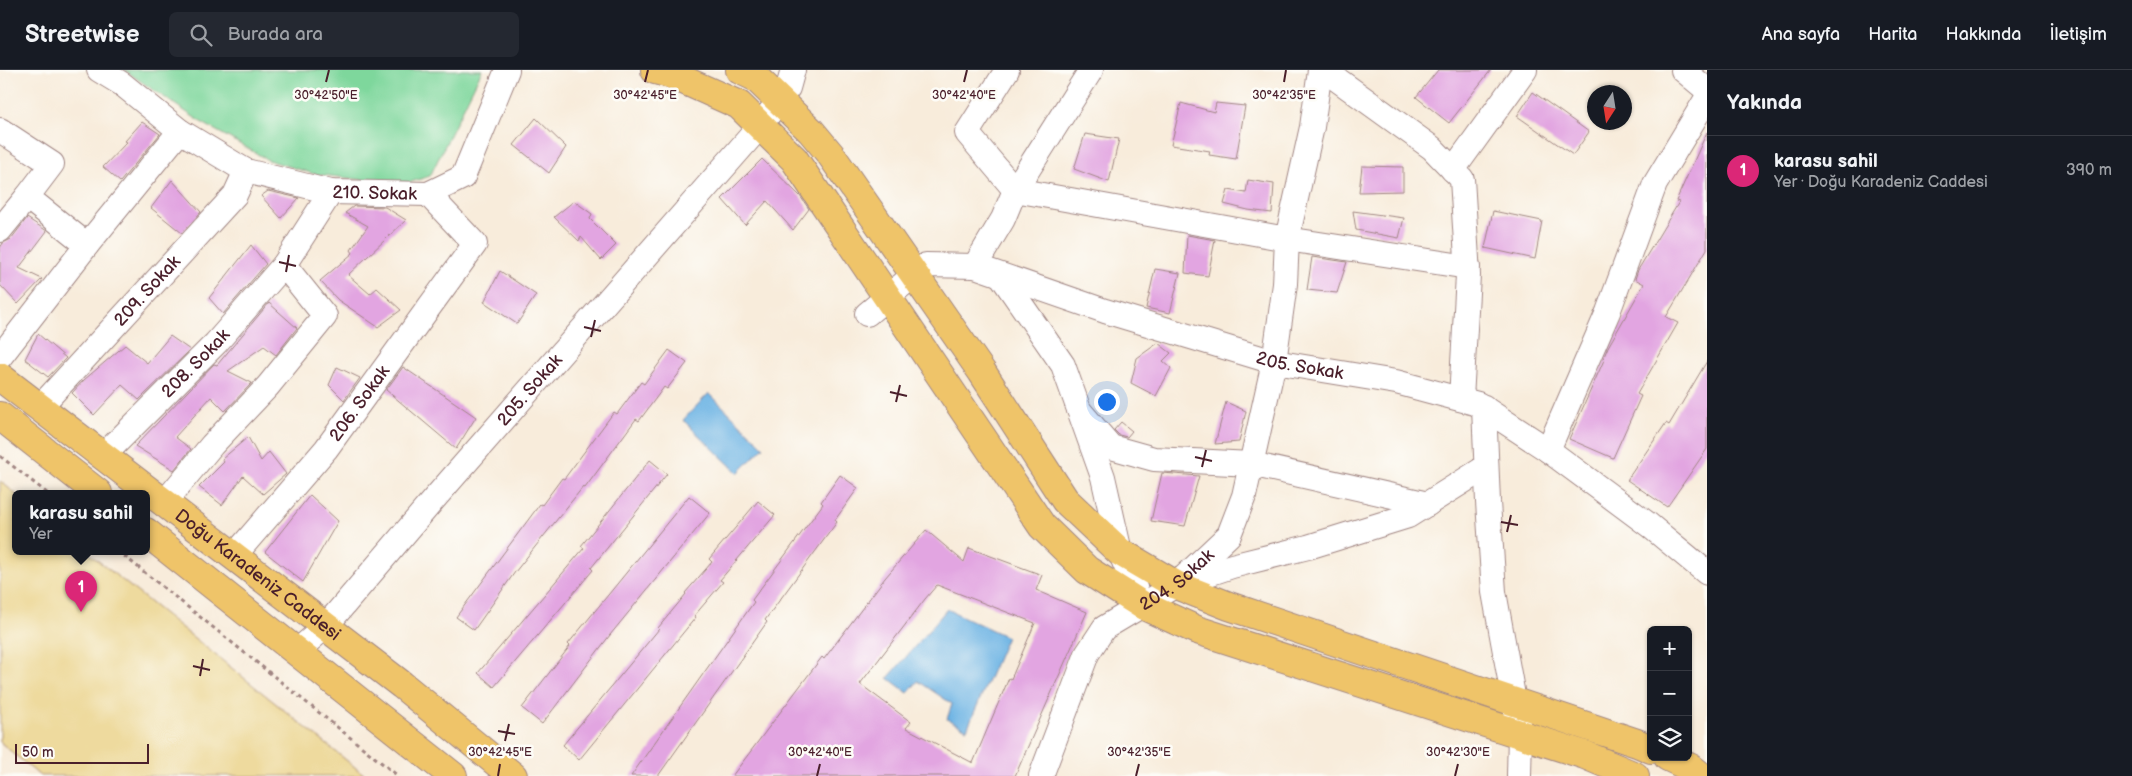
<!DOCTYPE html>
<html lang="tr">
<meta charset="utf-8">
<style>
body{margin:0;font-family:"Balsamiq Sans",sans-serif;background:#242831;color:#f1f3f6}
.controls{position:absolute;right:15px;bottom:15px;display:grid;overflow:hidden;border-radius:8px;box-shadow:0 1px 4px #0004}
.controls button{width:45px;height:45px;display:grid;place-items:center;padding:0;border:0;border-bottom:1px solid #363941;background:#171b24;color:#f1f3f6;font:25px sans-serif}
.compass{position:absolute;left:1587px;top:15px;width:45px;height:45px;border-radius:50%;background:#171b24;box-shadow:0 1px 4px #0004;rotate:192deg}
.scale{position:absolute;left:15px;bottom:12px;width:134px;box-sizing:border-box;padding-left:5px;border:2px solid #4a1f2b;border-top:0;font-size:14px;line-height:18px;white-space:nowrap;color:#4a1f2b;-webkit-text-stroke:4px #fdfcf7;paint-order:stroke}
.you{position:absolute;left:1106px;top:331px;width:18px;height:18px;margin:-12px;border:4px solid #fff;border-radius:50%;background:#1a73e8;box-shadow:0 0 0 8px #1a73e833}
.badge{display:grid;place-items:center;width:32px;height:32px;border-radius:50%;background:#db2777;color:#fff;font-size:16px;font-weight:700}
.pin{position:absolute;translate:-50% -41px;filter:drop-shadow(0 1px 2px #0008)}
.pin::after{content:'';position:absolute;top:26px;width:18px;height:15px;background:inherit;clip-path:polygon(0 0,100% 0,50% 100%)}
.popup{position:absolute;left:12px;top:420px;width:138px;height:65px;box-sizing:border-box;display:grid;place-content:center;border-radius:8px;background:#171b24;filter:drop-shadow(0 1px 4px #0005);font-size:16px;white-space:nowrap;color:#9ea1a6}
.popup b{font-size:19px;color:#f1f3f6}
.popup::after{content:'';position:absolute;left:50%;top:100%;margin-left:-10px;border:10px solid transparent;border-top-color:#171b24}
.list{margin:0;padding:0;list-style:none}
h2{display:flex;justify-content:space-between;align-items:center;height:65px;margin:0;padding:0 20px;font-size:21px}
h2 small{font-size:16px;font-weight:400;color:#9ea1a6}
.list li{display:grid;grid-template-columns:32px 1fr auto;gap:15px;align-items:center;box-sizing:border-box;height:70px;padding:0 20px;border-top:1px solid #363941}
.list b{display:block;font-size:19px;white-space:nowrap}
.list p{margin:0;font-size:16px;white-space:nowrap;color:#9ea1a6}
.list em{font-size:16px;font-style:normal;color:#9ea1a6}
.icon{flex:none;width:28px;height:28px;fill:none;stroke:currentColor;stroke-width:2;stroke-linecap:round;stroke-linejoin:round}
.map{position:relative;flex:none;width:1707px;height:706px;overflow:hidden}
header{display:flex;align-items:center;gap:30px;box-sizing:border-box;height:70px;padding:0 25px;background:#171b24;border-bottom:1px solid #363941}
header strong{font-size:24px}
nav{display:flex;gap:28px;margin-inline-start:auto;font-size:18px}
.search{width:350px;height:45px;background:#242831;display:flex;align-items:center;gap:12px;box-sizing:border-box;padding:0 18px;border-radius:8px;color:#9ea1a6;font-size:19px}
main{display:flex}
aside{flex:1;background:#171b24}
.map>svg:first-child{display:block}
</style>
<header>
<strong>Streetwise</strong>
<div class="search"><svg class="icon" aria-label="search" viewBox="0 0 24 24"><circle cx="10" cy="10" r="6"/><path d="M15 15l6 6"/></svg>Burada ara</div>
<nav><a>Ana sayfa</a><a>Harita</a><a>Hakkında</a><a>İletişim</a></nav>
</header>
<main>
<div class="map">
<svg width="1707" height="706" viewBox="0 0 1707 706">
<rect width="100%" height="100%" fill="#fdfcf7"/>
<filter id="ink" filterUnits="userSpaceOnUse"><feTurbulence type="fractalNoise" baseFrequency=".02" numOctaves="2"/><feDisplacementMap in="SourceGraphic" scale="10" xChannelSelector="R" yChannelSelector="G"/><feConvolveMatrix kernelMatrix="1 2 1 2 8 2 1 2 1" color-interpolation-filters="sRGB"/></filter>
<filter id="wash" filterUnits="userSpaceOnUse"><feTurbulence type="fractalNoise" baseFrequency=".0096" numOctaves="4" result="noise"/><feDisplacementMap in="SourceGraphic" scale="20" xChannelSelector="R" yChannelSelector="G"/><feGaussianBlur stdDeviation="1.12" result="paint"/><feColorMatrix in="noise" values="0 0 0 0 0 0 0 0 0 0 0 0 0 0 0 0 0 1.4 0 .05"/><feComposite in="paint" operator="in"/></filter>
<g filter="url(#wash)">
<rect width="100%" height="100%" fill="#f8ecdb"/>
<path fill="#7ed79c" stroke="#647b64" d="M 124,0 L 482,0 L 430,106 L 408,113 L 388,113 L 314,104 L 268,90 L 201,52 Z"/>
<path fill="#eeda9e" stroke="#9c7c64" d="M 0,411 L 16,424 L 16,481 L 86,481 L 366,706 L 40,706 L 0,672 Z"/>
<path fill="#6db4e4" stroke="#5c6a88" d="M 709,323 L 764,377 L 738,403 L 683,350 Z
M 947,539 L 1007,567 L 967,659 L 947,649 L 952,634 L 918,611 L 908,623 L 888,608 Z"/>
<g id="blocks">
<path fill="#e2a5e1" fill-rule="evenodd" d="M 1438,0 L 1491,0 L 1449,53 L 1416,27 Z
M 1533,22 L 1589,62 L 1573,85 L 1517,46 Z
M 1181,33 L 1214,42 L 1216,33 L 1245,36 L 1236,89 L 1209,85 L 1210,81 L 1171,75 Z
M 536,48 L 566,77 L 549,103 L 514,75 Z
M 142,52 L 160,64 L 120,112 L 103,97 L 127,72 L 125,71 Z
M 1707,62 L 1707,179 L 1666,247 L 1678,253 L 1637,324 L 1641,326 L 1613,388 L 1569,369 L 1604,290 L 1603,289 L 1608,277 L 1644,214 L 1635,209 L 1638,200 L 1679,132 L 1676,131 Z
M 1085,64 L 1119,69 L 1109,112 L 1074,99 Z
M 762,89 L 800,126 L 809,139 L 793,160 L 767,131 L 745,155 L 722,129 Z
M 1362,96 L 1403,97 L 1403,121 L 1359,122 Z
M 172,110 L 201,142 L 182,163 L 151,138 Z
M 1248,110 L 1274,114 L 1272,143 L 1248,140 L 1224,134 L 1228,120 L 1246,123 Z
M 268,121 L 299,128 L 281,148 L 261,126 Z
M 574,131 L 592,144 L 590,149 L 616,175 L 601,190 L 581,167 L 579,171 L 554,147 Z
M 354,136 L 385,137 L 406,150 L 348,205 L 370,224 L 377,218 L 401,240 L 378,257 L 338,230 L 320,211 L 353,183 L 351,180 L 368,156 L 345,143 Z
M 1353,141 L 1404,148 L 1399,168 L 1356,160 Z
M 1493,141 L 1542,151 L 1535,189 L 1485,178 Z
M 27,148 L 47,161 L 19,198 L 42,209 L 18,234 L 0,215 L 0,178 L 3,173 L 11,169 Z
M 1187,165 L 1215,170 L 1208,206 L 1185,203 Z
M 251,175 L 266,194 L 223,244 L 209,228 Z
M 1312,187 L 1347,192 L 1337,223 L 1307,220 Z
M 1155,199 L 1180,203 L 1170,243 L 1146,238 Z
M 500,201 L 536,225 L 517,254 L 484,232 Z
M 269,233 L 297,258 L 276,285 L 264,276 L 228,301 L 252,313 L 225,341 L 211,327 L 175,367 L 191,379 L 174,400 L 135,376 L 214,294 L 217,295 Z
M 38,264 L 66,288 L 48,307 L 25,289 Z
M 170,266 L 190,280 L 139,330 L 122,315 L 94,345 L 72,323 L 84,310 L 125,275 L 147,293 Z
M 1158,273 L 1171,283 L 1163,291 L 1171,298 L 1156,326 L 1131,313 L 1137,288 Z
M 669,280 L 687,293 L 667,319 L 664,317 L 639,351 L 636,349 L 585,418 L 583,417 L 515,502 L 474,560 L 456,547 L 540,434 L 542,435 L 562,408 L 564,409 L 614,342 L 617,344 L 641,312 L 644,314 Z
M 1707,291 L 1707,379 L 1667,437 L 1627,410 L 1666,353 L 1669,355 Z
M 337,297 L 360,308 L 344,330 L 329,315 Z
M 403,297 L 476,347 L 456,379 L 386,320 Z
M 1226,332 L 1246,341 L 1239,372 L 1215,374 Z
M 1121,352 L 1132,361 L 1127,367 L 1119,365 L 1114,360 Z
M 248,367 L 261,391 L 269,382 L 286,404 L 263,424 L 243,406 L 222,435 L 199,417 L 224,392 L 222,389 Z
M 650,390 L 667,404 L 591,498 L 593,500 L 494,617 L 478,603 L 584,478 L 581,476 Z
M 1162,403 L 1199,406 L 1185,456 L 1151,451 Z
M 840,405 L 858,418 L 835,450 L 837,452 L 765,550 L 767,552 L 658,706 L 631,706 L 754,532 L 752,530 L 823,434 L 821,432 Z
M 310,425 L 338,451 L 303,512 L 265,482 Z
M 689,426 L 710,443 L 610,565 L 542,654 L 522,638 L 570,576 L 568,574 Z
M 758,431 L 775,445 L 720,510 L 723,512 L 694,546 L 696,547 L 579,690 L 563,675 L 659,559 L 658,558 L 686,524 L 685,523 L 712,492 L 709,489 Z
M 926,460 L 964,492 L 969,478 L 1042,505 L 1036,520 L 1087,542 L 1015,706 L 732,706 L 822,587 L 824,589 L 885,508 ZM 937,515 L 1035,553 L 1011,609 L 1009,608 L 973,693 L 906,658 L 911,652 L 860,614 L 925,529 Z"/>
</g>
</g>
<g filter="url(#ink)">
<use href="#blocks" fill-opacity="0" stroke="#a18683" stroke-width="1"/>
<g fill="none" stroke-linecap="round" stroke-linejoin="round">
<defs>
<g id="minor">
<path id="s1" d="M 99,0 L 122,14 L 180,61 L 246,101 L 331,122 L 428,124 L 463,107 L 507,0"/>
<path d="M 1091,0 L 1015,120 L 1287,169 L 1468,197"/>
<path d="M 1324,0 L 1432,78 L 1462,109 L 1468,205 L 1461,329"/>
<path d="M 1683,0 L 1707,20"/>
<path d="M 0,60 L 52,94 L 27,127 L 87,175"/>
<path d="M 1453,100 L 1525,0"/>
<path d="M 0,160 L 27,127"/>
<path d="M 975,196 L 1003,149 L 1015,120 L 967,63 L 1007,0"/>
<path d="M 1002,207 L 1063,295 L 1103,407 L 1120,482 L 1142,535"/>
<path id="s2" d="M 867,244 L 926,195 L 975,196 L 1105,241 L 1274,292 L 1396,312 L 1478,334 L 1548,380 L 1649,455 L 1707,503"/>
<path d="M 0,287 L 87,175 L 180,61"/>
<path id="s3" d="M 40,337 L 235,125 L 246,101"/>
<path d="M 1484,337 L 1488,432 L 1494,522 L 1520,664 L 1519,706"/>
<path d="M 1079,340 L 1111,377 L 1154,389 L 1251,394 L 1428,434"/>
<path d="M 1548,380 L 1608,242 L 1655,114 L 1707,28"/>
<path id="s4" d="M 103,386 L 216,273 L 284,195"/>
<path d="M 164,433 L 212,375 L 268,316 L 325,246 L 284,195 L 331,122"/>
<path id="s5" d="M 233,487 L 326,379 L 475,174 L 428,124"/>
<path d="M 1184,512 L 1232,496 L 1308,477 L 1408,446 L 1486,397"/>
<path id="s6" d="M 297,581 L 325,557 L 434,429 L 760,56 L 788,18 L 793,0"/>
<path id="s7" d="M 1041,706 L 1087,584 L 1104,558 L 1176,515 L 1229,465 L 1244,426 L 1274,292 L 1285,214 L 1287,169 L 1312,57 L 1320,0"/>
</g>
<g id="major">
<path d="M 655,0 L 670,4 L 739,35 L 794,89 L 1042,456 L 1087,500 L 1142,535 L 1197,560 L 1585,685 L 1635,706"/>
<path d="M 740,0 L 755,7 L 811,61 L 831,85 L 982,302 L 1065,430 L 1120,482 L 1176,515 L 1229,536 L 1637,673 L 1651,679"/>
<path id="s8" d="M 0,307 L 402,615 L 513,706"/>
<path d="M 0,346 L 98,423"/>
<path d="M 146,462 L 453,706"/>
<path d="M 1668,687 L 1691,698 L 1701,706"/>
</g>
</defs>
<use href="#minor" stroke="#a18683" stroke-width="26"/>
<use href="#major" stroke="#a18683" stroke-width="30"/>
<path stroke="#a18683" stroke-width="3" stroke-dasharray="4 4" stroke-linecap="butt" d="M 0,386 L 47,423
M 118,481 L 398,706"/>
<use href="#minor" stroke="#fff" stroke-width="24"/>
<use href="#major" stroke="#efc469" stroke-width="28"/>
</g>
</g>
<path fill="none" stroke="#4a1f2b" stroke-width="2" d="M 326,12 L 329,0M 645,12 L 648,0M 964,12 L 967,0M 1284,12 L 1286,0M 279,192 L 296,196M 286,202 L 289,185M 584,257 L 601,261M 591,267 L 595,250M 890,322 L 907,326M 896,332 L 900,315M 1195,387 L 1212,391M 1202,397 L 1206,380M 1501,452 L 1518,455M 1507,462 L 1511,445M 193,596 L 210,600M 200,606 L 203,589M 498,661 L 515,664M 505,671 L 509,654M 498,706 L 500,694M 817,706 L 820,694M 1136,706 L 1139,694M 1455,706 L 1458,694"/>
<g text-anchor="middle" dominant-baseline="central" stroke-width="5" stroke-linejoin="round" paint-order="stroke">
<g font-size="18" fill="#4a1f2b" stroke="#fdfcf7">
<text stroke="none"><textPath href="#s1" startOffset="310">210. Sokak</textPath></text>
<text stroke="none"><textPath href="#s3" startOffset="158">209. Sokak</textPath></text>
<text stroke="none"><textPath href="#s4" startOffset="131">208. Sokak</textPath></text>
<text stroke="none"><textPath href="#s2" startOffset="466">205. Sokak</textPath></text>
<text stroke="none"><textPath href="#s6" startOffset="350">205. Sokak</textPath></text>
<text stroke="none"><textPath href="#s5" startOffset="199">206. Sokak</textPath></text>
<text stroke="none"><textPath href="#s8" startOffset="325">Doğu Karadeniz Caddesi</textPath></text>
<text stroke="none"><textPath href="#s7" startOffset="249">204. Sokak</textPath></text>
</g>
</g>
<g font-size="12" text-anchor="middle" fill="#4a1f2b" stroke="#fdfcf7" stroke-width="5" stroke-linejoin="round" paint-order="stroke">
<text x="326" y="29">30°42'50"E</text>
<text x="645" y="29">30°42'45"E</text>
<text x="964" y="29">30°42'40"E</text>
<text x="1284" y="29">30°42'35"E</text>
<text x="500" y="686">30°42'45"E</text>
<text x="820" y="686">30°42'40"E</text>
<text x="1139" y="686">30°42'35"E</text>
<text x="1458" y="686">30°42'30"E</text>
</g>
</svg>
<div class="controls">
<button>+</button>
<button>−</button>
<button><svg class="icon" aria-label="layers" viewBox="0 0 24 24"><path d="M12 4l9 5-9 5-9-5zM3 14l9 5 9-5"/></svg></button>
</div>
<svg class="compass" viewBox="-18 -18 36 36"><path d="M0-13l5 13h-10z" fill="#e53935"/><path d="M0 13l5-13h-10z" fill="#9ea1a6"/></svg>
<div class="scale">50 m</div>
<div class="you"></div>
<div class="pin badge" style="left:81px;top:542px">1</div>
<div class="popup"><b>karasu sahil</b>Yer</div>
</div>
<aside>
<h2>Yakında<small></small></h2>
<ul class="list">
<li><span class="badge">1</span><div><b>karasu sahil</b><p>Yer · Doğu Karadeniz Caddesi</p></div><em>390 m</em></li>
</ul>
</aside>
</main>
